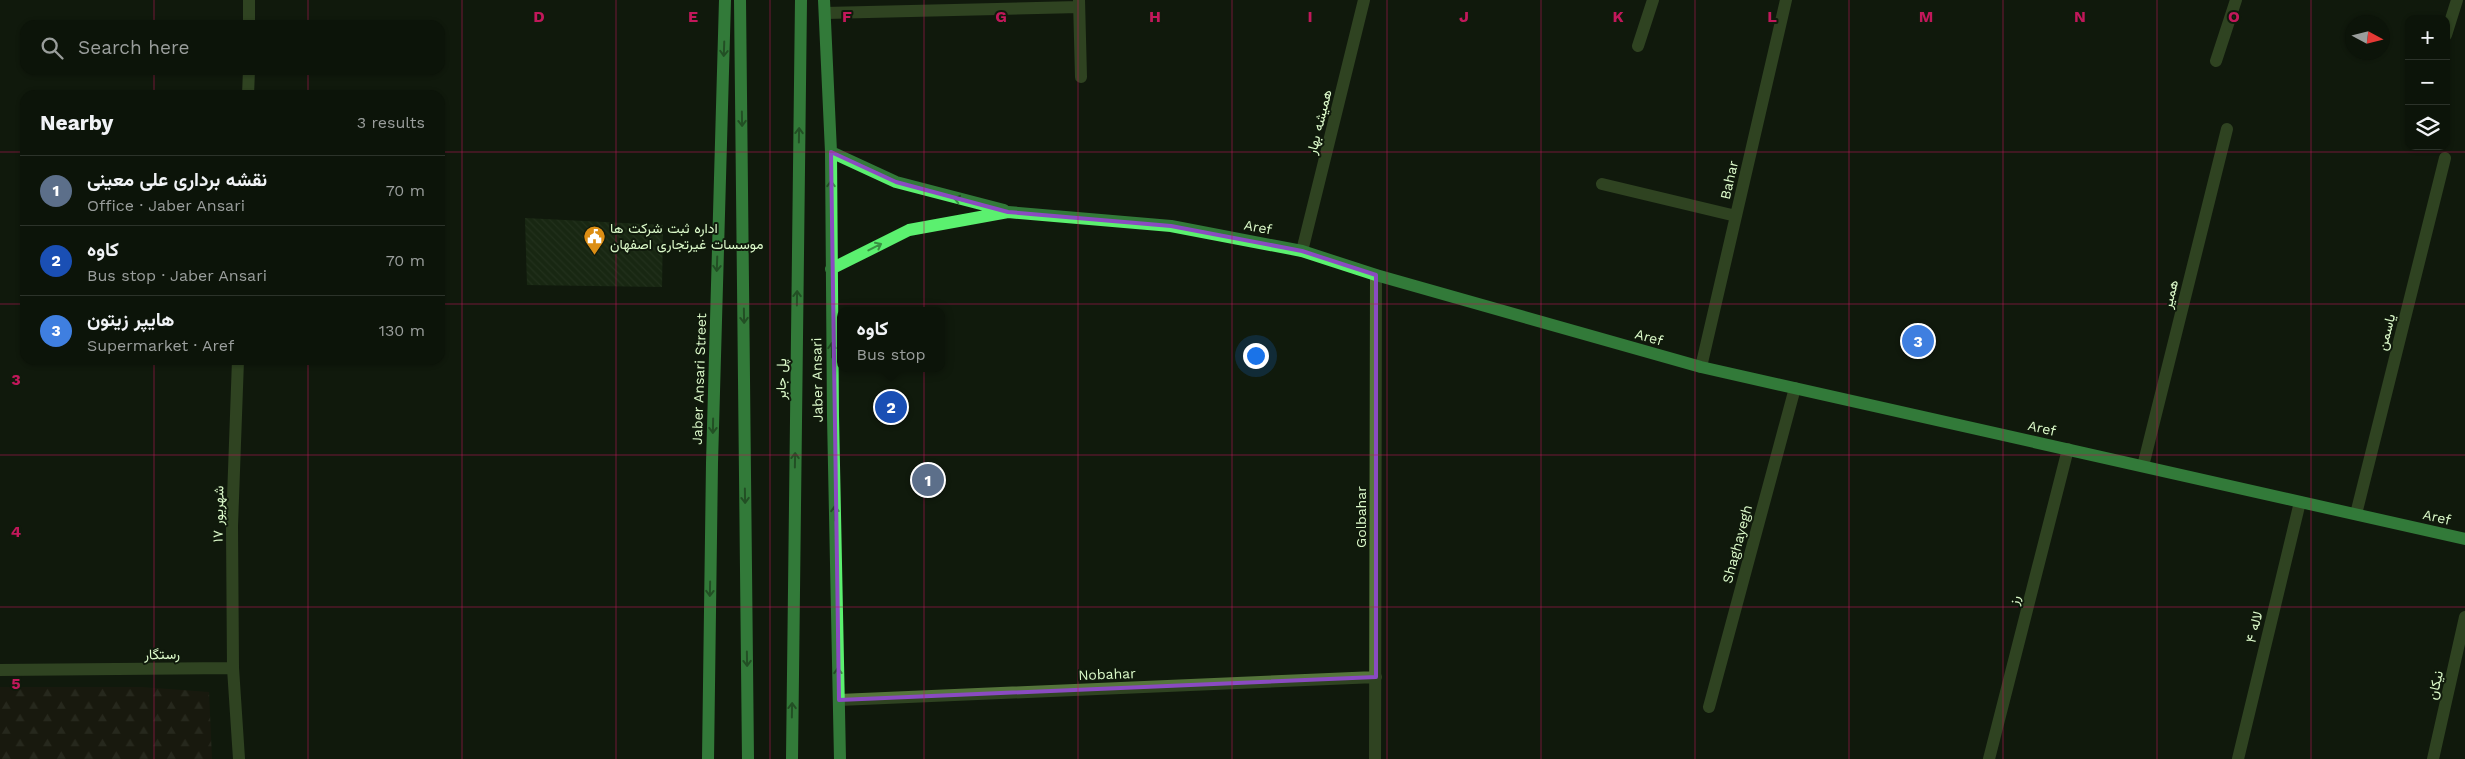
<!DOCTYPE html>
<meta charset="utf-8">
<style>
body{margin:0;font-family:"Work Sans",Vazirmatn,sans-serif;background:#151d12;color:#f1f3f6}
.controls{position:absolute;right:15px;top:15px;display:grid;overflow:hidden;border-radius:10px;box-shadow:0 1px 4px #0004}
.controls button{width:45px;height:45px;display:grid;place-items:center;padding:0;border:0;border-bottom:1px solid #2c332a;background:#0c1409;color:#f1f3f6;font:25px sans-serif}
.compass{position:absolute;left:2345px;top:15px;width:45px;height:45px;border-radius:50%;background:#0c1409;box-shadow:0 1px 4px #0004;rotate:97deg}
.you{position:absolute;left:1255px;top:355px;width:18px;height:18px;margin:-12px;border:4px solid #fff;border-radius:50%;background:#1a73e8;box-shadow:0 0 0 8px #1a73e833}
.badge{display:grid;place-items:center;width:32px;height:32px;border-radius:50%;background:#dc8e14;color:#fff;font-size:16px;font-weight:700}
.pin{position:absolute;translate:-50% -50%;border:2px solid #fff;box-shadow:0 1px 5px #0006}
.popup{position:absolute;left:837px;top:307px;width:108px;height:65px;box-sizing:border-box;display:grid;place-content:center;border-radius:10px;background:#0c1409;filter:drop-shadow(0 1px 4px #0005);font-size:16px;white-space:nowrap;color:#9a9e9c}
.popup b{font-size:19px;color:#f1f3f6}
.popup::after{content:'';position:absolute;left:50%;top:100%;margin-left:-10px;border:10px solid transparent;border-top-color:#0c1409}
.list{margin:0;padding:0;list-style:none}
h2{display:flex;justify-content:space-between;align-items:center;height:65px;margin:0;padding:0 20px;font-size:21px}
h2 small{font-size:16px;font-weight:400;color:#9a9e9c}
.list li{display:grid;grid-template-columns:32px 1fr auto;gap:15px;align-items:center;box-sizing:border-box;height:70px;padding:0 20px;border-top:1px solid #2c332a}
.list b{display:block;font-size:19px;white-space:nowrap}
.list p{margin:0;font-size:16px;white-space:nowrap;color:#9a9e9c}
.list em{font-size:16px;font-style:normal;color:#9a9e9c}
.icon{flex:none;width:28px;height:28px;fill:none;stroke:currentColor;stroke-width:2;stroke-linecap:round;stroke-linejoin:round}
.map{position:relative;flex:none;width:2465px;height:759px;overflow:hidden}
.search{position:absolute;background:#0c1409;box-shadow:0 1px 4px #0004;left:20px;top:20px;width:425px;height:55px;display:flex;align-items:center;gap:12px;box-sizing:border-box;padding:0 18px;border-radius:15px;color:#9a9e9c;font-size:19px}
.panel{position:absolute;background:#0c1409;box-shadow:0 1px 4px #0004;left:20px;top:90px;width:425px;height:275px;border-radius:15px}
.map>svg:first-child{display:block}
</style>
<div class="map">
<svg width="2465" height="759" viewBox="0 0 2465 759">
<defs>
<pattern id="forest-firs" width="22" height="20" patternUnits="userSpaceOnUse" patternTransform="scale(1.25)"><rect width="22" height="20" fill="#231910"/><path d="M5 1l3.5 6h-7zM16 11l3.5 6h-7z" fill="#423b31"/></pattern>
<pattern id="building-back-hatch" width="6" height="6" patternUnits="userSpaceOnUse" patternTransform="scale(1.25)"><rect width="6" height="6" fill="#23391a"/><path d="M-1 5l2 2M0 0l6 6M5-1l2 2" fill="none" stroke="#384d2f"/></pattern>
</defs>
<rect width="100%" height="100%" fill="#101a0c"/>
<path fill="url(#forest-firs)" d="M 0,687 L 142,687 L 209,692 L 212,759 L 0,759 Z"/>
<path fill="url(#building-back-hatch)" d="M 525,218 L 663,225 L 662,287 L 527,285 Z"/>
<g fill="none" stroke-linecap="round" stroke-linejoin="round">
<path stroke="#55753b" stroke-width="12" d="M 1079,0 L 1081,77
M 825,13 L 1079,7
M 249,25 L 249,0
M 2446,35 L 2457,0
M 1638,46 L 1653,0
M 2216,61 L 2236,0
M 248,95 L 249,70
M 1602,184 L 1736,216
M 1302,251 L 1364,0
M 1701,367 L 1786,0
M 2143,466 L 2227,129
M 2356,514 L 2445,158
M 233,668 L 232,526 L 238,360
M 0,670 L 233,668 L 239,759
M 839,700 L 1376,677
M 1709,707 L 1795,388
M 1375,759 L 1376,275
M 1989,759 L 2068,449
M 2238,759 L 2300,502
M 2433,759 L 2465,617"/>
<path stroke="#5bf06f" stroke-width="12" d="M 740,0 L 748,759
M 824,0 L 831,152 L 833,416 L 840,759
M 831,152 L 896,182 L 1004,210
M 831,269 L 909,230 L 1008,212 L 1171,226 L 1302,251 L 1376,275 L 1701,367 L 2465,539
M 708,759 L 712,463 L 725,0
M 792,759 L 801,0"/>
</g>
<defs><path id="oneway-shaft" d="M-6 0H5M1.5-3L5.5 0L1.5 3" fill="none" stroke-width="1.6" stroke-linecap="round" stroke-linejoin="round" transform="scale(1.25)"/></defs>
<g stroke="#399042">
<use href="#oneway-shaft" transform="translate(724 49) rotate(92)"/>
<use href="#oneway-shaft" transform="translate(742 119) rotate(89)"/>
<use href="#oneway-shaft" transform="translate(799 135) rotate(-89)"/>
<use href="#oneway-shaft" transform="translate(831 188) rotate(-90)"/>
<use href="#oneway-shaft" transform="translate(961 200) rotate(-166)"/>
<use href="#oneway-shaft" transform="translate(875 247) rotate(-27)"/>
<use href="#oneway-shaft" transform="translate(717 264) rotate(92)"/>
<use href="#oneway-shaft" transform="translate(797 298) rotate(-89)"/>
<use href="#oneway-shaft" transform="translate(744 316) rotate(89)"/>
<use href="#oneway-shaft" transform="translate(832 350) rotate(-91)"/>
<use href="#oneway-shaft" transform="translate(713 426) rotate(91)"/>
<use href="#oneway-shaft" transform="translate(795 460) rotate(-89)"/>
<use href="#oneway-shaft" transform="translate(745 496) rotate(89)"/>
<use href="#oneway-shaft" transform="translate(835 513) rotate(-91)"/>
<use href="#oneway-shaft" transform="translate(710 589) rotate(91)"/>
<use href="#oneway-shaft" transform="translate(747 659) rotate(89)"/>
<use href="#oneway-shaft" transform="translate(838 675) rotate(-91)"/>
<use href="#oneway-shaft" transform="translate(792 710) rotate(-89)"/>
</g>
<path d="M0 0H2465V759H0ZM 831,152 L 896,182 L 1008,212 L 1171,226 L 1302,251 L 1376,275 L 1376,677 L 839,700 Z" fill="#101a0c" fill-opacity=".55" fill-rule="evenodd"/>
<path fill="none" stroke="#8a4bc1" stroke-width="4" stroke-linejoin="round" d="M 831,152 L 896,182 L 1008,212 L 1171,226 L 1302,251 L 1376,275 L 1376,677 L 839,700 Z"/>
<path fill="none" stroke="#c2185b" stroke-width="1" stroke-opacity="0.55" d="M 154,0 L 154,25M 308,0 L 308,25M 462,0 L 462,759M 616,0 L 616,759M 770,0 L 770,759M 924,0 L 924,759M 1078,0 L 1078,759M 1232,0 L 1232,759M 1387,0 L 1387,759M 1541,0 L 1541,759M 1695,0 L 1695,759M 1849,0 L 1849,759M 2003,0 L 2003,759M 2157,0 L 2157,759M 2311,0 L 2311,759M 154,70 L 154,95M 308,70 L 308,95M 0,152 L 25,152M 440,152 L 2465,152M 0,304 L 25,304M 440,304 L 2465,304M 154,360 L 154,759M 308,360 L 308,759M 0,455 L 2465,455M 0,607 L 2465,607"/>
<defs>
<symbol id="civic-pin" viewBox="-11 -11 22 30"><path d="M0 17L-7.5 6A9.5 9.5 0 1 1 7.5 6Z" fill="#dc8e14" stroke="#101a0c"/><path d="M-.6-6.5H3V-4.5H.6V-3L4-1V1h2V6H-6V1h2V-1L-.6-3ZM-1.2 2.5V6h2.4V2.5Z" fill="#fff"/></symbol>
</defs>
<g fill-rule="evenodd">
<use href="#civic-pin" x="582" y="224" width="25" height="34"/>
</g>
<g text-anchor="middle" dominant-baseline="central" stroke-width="4" stroke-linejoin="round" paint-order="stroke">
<g font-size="14" fill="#dcfaca" stroke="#101a0c">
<text transform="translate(1319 122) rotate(-76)">همیشه بهار</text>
<text transform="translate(1729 180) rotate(-77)">Bahar</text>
<text transform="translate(1258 227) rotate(11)">Aref</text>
<text transform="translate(2170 294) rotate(-76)">همیر</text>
<text transform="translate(2386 332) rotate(-76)">یاسمن</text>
<text transform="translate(1649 337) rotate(16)">Aref</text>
<text transform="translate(699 379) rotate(-88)">Jaber Ansari Street</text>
<text transform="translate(781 379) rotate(-89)">پل جابر</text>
<text transform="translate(817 380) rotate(-91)">Jaber Ansari</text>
<text transform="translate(2042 428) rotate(13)">Aref</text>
<text transform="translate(218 514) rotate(-89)">۱۷ شهریور</text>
<text transform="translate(1361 517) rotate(-90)">Golbahar</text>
<text transform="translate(2437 517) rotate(13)">Aref</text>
<text transform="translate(1737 544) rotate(-75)">Shaghayegh</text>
<text transform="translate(2014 600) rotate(-76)">رز</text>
<text transform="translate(2254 627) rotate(-76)">لاله ۴</text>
<text transform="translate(162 654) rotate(-1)">رستگار</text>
<text transform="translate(1107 674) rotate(-2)">Nobahar</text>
<text transform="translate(2435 685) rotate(-77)">نیکان</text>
</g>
<g font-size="14" fill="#dcfaca" stroke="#101a0c" text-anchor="start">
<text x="610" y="228">اداره ثبت شرکت ها<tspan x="610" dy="16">موسسات غیرتجاری اصفهان</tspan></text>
</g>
</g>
<g font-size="16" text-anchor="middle" font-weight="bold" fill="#c2185b" stroke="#101a0c" stroke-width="4" stroke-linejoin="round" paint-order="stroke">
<text x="539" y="22">D</text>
<text x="693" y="22">E</text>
<text x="847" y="22">F</text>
<text x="1001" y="22">G</text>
<text x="1155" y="22">H</text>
<text x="1310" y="22">I</text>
<text x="1464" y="22">J</text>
<text x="1618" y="22">K</text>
<text x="1772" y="22">L</text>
<text x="1926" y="22">M</text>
<text x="2080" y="22">N</text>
<text x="2234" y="22">O</text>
<text x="16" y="385">3</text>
<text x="16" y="537">4</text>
<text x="16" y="689">5</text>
</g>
</svg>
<div class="controls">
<button>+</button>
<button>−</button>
<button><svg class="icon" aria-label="layers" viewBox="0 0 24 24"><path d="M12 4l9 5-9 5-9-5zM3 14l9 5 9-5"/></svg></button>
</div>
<svg class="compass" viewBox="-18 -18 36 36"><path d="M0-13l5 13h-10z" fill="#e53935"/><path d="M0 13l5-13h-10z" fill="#9a9e9c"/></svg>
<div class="you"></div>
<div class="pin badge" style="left:928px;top:480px;background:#5c6f8a">1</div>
<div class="pin badge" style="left:891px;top:407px;background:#1a4fb4">2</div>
<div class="popup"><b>کاوه</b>Bus stop</div>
<div class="pin badge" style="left:1918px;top:341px;background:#3f7fe0">3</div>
<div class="search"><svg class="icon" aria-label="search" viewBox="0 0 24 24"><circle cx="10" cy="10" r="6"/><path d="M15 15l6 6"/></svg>Search here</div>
<section class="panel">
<h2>Nearby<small>3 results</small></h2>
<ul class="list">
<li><span class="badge" style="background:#5c6f8a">1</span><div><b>نقشه برداری علی معینی</b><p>Office · Jaber Ansari</p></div><em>70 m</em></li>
<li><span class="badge" style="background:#1a4fb4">2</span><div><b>کاوه</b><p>Bus stop · Jaber Ansari</p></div><em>70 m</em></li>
<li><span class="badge" style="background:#3f7fe0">3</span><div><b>هایپر زیتون</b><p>Supermarket · Aref</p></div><em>130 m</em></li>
</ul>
</section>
</div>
